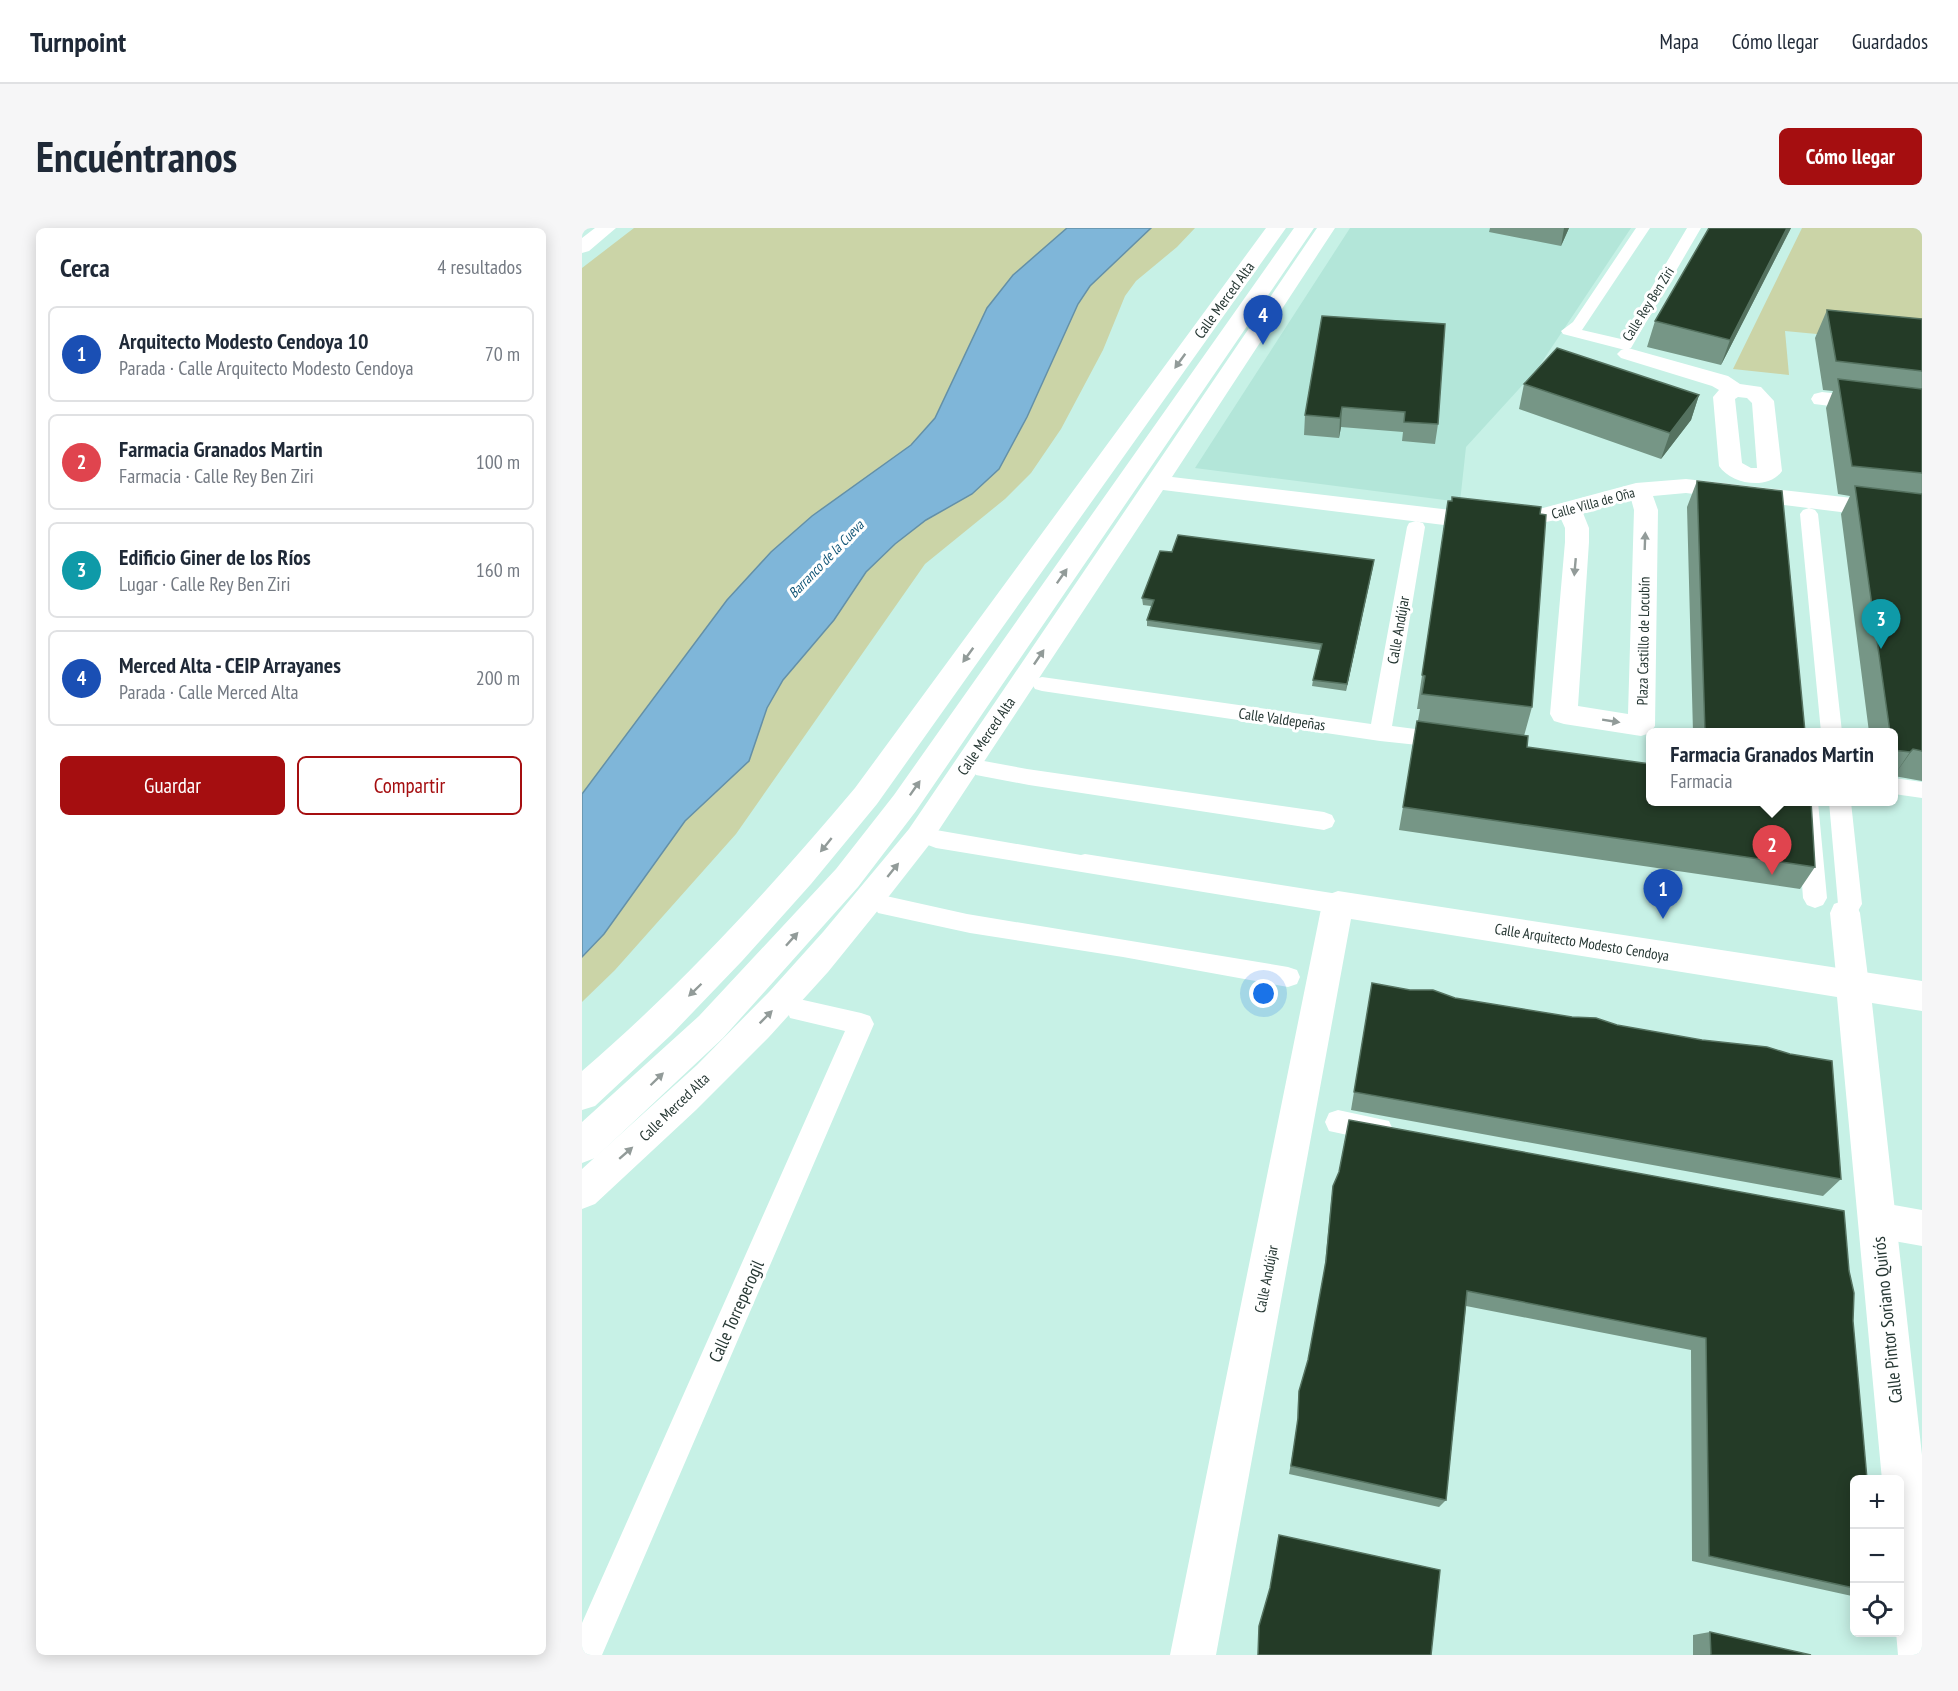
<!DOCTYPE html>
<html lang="es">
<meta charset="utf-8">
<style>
body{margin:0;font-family:"PT Sans Narrow",sans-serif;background:#f6f6f7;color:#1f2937}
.controls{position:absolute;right:18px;bottom:18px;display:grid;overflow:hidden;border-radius:9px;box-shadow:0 3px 15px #0003}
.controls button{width:54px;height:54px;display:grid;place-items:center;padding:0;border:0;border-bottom:2px solid #e0e1e3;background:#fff;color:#1f2937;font:30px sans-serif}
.you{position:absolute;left:682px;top:766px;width:21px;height:21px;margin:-15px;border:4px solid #fff;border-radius:50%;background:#1a73e8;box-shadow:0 0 0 9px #1a73e833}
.badge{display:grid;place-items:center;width:39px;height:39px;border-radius:50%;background:#a50e10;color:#fff;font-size:20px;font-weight:700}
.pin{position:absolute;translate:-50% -50px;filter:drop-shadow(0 2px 3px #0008)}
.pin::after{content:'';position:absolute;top:32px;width:21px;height:18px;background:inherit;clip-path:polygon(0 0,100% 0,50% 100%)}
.popup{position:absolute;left:1064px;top:500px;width:252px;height:78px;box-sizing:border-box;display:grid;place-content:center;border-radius:9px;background:#fff;filter:drop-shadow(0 2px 4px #0005);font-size:20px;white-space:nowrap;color:#747a83}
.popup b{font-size:22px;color:#1f2937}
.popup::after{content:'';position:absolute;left:50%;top:100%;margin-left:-12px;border:12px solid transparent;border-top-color:#fff}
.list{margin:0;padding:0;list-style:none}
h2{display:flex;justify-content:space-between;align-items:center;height:78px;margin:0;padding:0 24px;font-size:26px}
h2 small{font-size:20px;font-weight:400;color:#747a83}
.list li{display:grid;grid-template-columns:39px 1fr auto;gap:18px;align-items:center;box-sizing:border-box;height:96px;margin:0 12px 12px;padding:0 12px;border:2px solid #e0e1e3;border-radius:9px}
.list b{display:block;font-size:22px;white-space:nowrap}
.list p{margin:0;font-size:20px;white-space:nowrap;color:#747a83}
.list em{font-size:20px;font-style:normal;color:#747a83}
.actions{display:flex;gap:12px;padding:18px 24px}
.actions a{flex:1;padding:14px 0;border:2px solid #a50e10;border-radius:9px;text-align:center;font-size:21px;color:#a50e10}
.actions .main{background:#a50e10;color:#fff}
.icon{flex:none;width:33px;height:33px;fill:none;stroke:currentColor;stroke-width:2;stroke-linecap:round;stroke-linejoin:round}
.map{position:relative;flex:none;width:1340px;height:1427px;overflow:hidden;border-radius:9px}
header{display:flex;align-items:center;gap:36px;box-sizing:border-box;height:84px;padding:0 30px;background:#fff;border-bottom:2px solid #e0e1e3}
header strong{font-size:28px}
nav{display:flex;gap:33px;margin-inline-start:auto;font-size:21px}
.intro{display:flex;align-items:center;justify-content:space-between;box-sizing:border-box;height:144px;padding:0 36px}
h1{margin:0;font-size:42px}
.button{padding:15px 27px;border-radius:9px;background:#a50e10;color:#fff;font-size:21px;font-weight:700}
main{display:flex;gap:36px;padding:0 36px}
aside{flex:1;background:#fff;border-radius:9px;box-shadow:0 3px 15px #0003}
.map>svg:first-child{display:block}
</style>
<header>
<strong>Turnpoint</strong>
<nav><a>Mapa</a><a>Cómo llegar</a><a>Guardados</a></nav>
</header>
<div class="intro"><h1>Encuéntranos</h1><a class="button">Cómo llegar</a></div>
<main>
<aside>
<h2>Cerca<small>4 resultados</small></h2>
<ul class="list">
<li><span class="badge" style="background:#1a4fb4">1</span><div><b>Arquitecto Modesto Cendoya 10</b><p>Parada · Calle Arquitecto Modesto Cendoya</p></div><em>70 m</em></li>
<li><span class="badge" style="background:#e0444e">2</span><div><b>Farmacia Granados Martin</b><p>Farmacia · Calle Rey Ben Ziri</p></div><em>100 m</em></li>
<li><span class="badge" style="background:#0f9aa8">3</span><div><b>Edificio Giner de los Ríos</b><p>Lugar · Calle Rey Ben Ziri</p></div><em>160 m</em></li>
<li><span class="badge" style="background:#1a4fb4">4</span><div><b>Merced Alta - CEIP Arrayanes</b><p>Parada · Calle Merced Alta</p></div><em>200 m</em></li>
</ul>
<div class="actions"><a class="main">Guardar</a><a>Compartir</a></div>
</aside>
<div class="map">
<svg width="1340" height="1427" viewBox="0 0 1340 1427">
<rect width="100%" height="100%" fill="#c7f1e6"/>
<path fill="#b3e6d9" d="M 768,0 L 1049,0 L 956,140 L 884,219 L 878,274 L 613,240 Z"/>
<path fill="#cbd4a7" d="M 52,0 L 485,0 L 431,47 L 405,80 L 353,190 L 329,217 L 230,288 L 189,324 L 145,372 L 0,566 L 0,40 Z
M 569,0 L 613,0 L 595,19 L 554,53 L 543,68 L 521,122 L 479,201 L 449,245 L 423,271 L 343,336 L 154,606 L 33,742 L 0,774 L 0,729 L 22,706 L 103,593 L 167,533 L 185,480 L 201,452 L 252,392 L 284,344 L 313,316 L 344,292 L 445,189 L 495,76 L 508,58 Z
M 1220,0 L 1340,0 L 1340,116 L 1203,103 L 1207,147 L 1151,141 Z"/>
<path fill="#7fb6d9" stroke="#6490a7" stroke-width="1.5" d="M 485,0 L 569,0 L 508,58 L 496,76 L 445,189 L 417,241 L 390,266 L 344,292 L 313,316 L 284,344 L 252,392 L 201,452 L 185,480 L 167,533 L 103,593 L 22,706 L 0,729 L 0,566 L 145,372 L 189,324 L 230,288 L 329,217 L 353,190 L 405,80 L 431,47 Z"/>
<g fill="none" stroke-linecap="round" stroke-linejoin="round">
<path fill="#fff" fill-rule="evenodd" d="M 1054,0 L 1068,0 L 1000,102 L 1039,111 L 1105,0 L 1119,0 L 1049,120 L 1043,122 L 981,106 L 979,103 L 991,94 Z
M 1227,280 L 1233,282 L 1236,286 L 1260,504 L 1239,504 L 1218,286 L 1221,282 Z
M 834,293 L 841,295 L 843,299 L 810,498 L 872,506 L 875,512 L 872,518 L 864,520 L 798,513 L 460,463 L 453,461 L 450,456 L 453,451 L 460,449 L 789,496 L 825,299 L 827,295 Z
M 402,533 L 445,541 L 742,584 L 750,587 L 753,593 L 750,599 L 742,602 L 447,557 L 394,547 L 391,541 L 394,535 Z
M 1312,550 L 1340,554 L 1340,570 L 1312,566 Z
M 1214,574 L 1236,574 L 1245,670 L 1241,677 L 1233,680 L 1225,677 L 1221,670 Z
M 1247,574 L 1269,574 L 1280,676 L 1276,683 L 1268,686 L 1260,683 L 1256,676 Z
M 354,602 L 499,627 L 503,626 L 756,666 L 764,669 L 768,676 L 764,683 L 756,686 L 354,620 L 346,617 L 343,611 L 346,605 Z
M 304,668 L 385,686 L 706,739 L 715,742 L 718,749 L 715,756 L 706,759 L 541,729 L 388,705 L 296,685 L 292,678 L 296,671 Z
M 217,771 L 279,785 L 288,788 L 292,796 L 20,1427 L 0,1427 L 0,1395 L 263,803 L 208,790 L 205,782 L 208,774 Z
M 756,882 L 807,893 L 811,902 L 807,911 L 798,914 L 747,903 L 743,894 L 747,885 Z"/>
<path fill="#fff" fill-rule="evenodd" d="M 13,0 L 34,0 L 7,23 L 0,25 L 0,10 Z
M 735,0 L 753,0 L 590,249 L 894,285 L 933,284 L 961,280 L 1054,255 L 1104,251 L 1340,278 L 1340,294 L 1104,265 L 1071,268 L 1076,282 L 1073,498 L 1068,505 L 1059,508 L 982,496 L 972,493 L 968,486 L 983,314 L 983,300 L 979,291 L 933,300 L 894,301 L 581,262 L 347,617 L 297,681 L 246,744 L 187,809 L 114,882 L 13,976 L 0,981 L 0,941 L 115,837 L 187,764 L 241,704 L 327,601 ZM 1049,271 L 1052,282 L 1046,486 L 996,478 L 1007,314 L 1007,300 L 1001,285 Z
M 1046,120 L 1146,148 L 1158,156 L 1179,159 L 1192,173 L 1200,243 C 1186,263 1149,256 1137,238 L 1131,169 L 1137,162 L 1130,158 L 1039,130 L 1035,126 L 1039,122 ZM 1156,169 L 1165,170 L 1170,175 L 1175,240 L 1169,240 L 1160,235 L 1153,171 Z
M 1240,164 L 1340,175 L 1340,189 L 1232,176 L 1229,171 L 1232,166 Z
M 1263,672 L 1274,676 L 1278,685 L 1287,757 L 1282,767 L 1271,771 L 1260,767 L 1255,757 L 1248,685 L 1252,676 Z
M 1295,974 L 1340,982 L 1340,1018 L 1295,1010 L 1282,1004 L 1277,992 L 1282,980 Z"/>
<path fill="#fff" fill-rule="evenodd" d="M 756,663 L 1340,753 L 1340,783 L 1290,775 L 1340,1227 L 1340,1427 L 1316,1427 L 1314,1404 L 1318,1404 L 1318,1252 L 1300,1252 L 1255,769 L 769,691 L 634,1427 L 588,1427 L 740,676 L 745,667 Z"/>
<path fill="#fff" fill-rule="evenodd" d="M 684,0 L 704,0 L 295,576 L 229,656 L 160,733 L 89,807 L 13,878 L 0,882 L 0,843 C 100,757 188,661 273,560 Z
M 712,0 L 732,0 L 334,583 L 276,659 L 141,810 L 13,930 L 0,935 L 0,894 L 117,788 L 254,641 L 312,567 Z"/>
</g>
<path fill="#769686" d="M 908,0 L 987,0 L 979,18 L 907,4 Z
M 1209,0 L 1139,137 L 1065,119 L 1073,93 Z
M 1245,82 L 1340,91 L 1340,553 L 1312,548 L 1311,549 L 1311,504 L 1287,504 L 1259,286 L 1268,268 L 1256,266 L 1244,180 L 1251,163 L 1241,162 L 1233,110 Z
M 740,88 L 856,196 L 853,216 L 820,213 L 821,204 L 759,199 L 757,210 L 722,207 L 723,187 Z
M 942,156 L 1117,167 L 1109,192 L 1079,231 L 937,181 Z
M 1115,253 L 1223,504 L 1111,504 L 1105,279 Z
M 866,273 L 950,479 L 942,508 L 945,519 L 1233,639 L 1218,661 L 817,602 L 838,481 L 835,481 Z
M 590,324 L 792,332 L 764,463 L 730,458 L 731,452 L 738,422 L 565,398 L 565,392 L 569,378 L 561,377 L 560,370 Z
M 790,755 L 1259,951 L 1241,968 L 769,882 Z
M 751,958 L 1271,1093 L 1272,1368 L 1270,1368 L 1110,1333 L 1109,1122 L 884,1078 L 864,1272 L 857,1279 L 707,1246 L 715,1200 L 716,1173 L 717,1163 L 726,1132 L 742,1046 L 749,974 Z
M 1128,1404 L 1229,1427 L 1111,1427 L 1111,1407 Z"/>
<path fill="#557260" d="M 982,0 L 987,0 L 979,18 Z
M 1205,0 L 1209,0 L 1139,137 L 1148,112 Z
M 1117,167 L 1109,192 L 1079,231 L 1088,205 Z
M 760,179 L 759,199 L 757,210 L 758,190 Z
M 792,332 L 791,339 L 764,463 L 765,456 Z
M 1331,521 L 1311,549 L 1328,524 Z"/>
<path fill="#243b27" stroke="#557260" stroke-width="1.5" d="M 1127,0 L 1205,0 L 1148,112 L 1073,93 Z
M 1245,82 L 1340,91 L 1340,143 L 1254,133 Z
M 740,88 L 863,96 L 856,196 L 822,194 L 823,184 L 760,179 L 758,190 L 723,187 Z
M 975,120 L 1117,167 L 1088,205 L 942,156 Z
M 1256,151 L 1340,161 L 1340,245 L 1270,238 Z
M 1115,253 L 1200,263 L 1223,504 L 1123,504 Z
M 1273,258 L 1340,266 L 1340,523 L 1331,521 L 1328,524 L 1311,522 L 1311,504 L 1308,504 Z
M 870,269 L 959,279 L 958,286 L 964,287 L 950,479 L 840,466 L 843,448 L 840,447 L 866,273 L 870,273 Z
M 596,307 L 792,332 L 765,456 L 731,452 L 740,416 L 565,392 L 572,372 L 560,370 L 578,323 L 590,324 Z
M 835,493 L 946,508 L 945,519 L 1068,536 L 1068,573 L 1229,573 L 1233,639 L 821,579 Z
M 790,755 L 828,762 L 851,762 L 873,770 L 990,789 L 1014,790 L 1035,797 L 1120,812 L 1185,819 L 1208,826 L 1250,833 L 1259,951 L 772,864 Z
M 767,892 L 1262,983 L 1267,1043 L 1272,1065 L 1271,1093 L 1285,1251 L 1272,1251 L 1272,1360 L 1127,1328 L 1124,1110 L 885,1063 L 864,1272 L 709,1238 L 716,1190 L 717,1163 L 726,1132 L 744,1033 L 751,958 L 757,944 Z
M 697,1307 L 858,1342 L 849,1427 L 676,1427 L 677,1398 L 688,1360 Z
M 1128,1404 L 1229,1427 L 1129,1427 Z"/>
<defs><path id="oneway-solid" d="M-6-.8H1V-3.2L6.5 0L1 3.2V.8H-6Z" transform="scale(1.5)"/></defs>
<g fill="#929b99">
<use href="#oneway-solid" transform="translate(598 133) rotate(126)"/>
<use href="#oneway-solid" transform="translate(1063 313) rotate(-88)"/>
<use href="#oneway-solid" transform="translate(993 339) rotate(95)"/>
<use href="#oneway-solid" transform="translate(480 348) rotate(-55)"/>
<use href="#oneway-solid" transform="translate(386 427) rotate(126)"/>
<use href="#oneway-solid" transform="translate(457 429) rotate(-56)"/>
<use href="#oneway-solid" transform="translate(1029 493) rotate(9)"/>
<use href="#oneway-solid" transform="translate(333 560) rotate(-55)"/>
<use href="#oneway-solid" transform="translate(244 617) rotate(129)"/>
<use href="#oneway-solid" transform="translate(311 642) rotate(-51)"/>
<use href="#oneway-solid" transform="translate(210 711) rotate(-48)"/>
<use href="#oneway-solid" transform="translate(113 762) rotate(136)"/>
<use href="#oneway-solid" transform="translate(184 789) rotate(-45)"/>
<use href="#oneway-solid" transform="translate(75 851) rotate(-44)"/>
<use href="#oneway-solid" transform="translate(44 925) rotate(-41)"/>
</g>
<g text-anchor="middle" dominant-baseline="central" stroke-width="6" stroke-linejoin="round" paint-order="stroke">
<g font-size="14" fill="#263733" stroke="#fff">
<text transform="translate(1066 76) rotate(-58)">Calle Rey Ben Ziri</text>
<text transform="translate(1011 275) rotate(-15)">Calle Villa de Oña</text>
</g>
<g font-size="14" font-style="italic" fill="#0e5375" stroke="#fff">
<text transform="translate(244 331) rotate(-46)">Barranco de la Cueva</text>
</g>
<g font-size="15" fill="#263733" stroke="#fff">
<text transform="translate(642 72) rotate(-54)">Calle Merced Alta</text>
<text transform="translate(816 402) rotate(-80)">Calle Andújar</text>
<text transform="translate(1061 413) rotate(-89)">Plaza Castillo de Locubín</text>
<text transform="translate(700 491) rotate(8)">Calle Valdepeñas</text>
<text transform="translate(404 508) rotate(-56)">Calle Merced Alta</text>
<text transform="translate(1000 714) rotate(9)">Calle Arquitecto Modesto Cendoya</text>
<text transform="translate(92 879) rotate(-44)">Calle Merced Alta</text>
<text transform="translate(684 1051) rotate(-79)">Calle Andújar</text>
</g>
<g font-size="18" fill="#263733" stroke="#fff">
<text transform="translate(154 1083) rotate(-66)">Calle Torreperogil</text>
<text transform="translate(1305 1092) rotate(-96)">Calle Pintor Soriano Quirós</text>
</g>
</g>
</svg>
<div class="controls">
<button>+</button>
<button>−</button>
<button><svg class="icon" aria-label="locate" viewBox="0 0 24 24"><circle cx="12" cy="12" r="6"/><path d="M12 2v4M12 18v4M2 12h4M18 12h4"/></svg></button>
</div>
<div class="you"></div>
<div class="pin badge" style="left:1081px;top:691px;background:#1a4fb4">1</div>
<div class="pin badge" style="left:1190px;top:647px;background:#e0444e">2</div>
<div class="popup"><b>Farmacia Granados Martin</b>Farmacia</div>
<div class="pin badge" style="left:1299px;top:421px;background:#0f9aa8">3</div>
<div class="pin badge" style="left:681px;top:117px;background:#1a4fb4">4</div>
</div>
</main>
